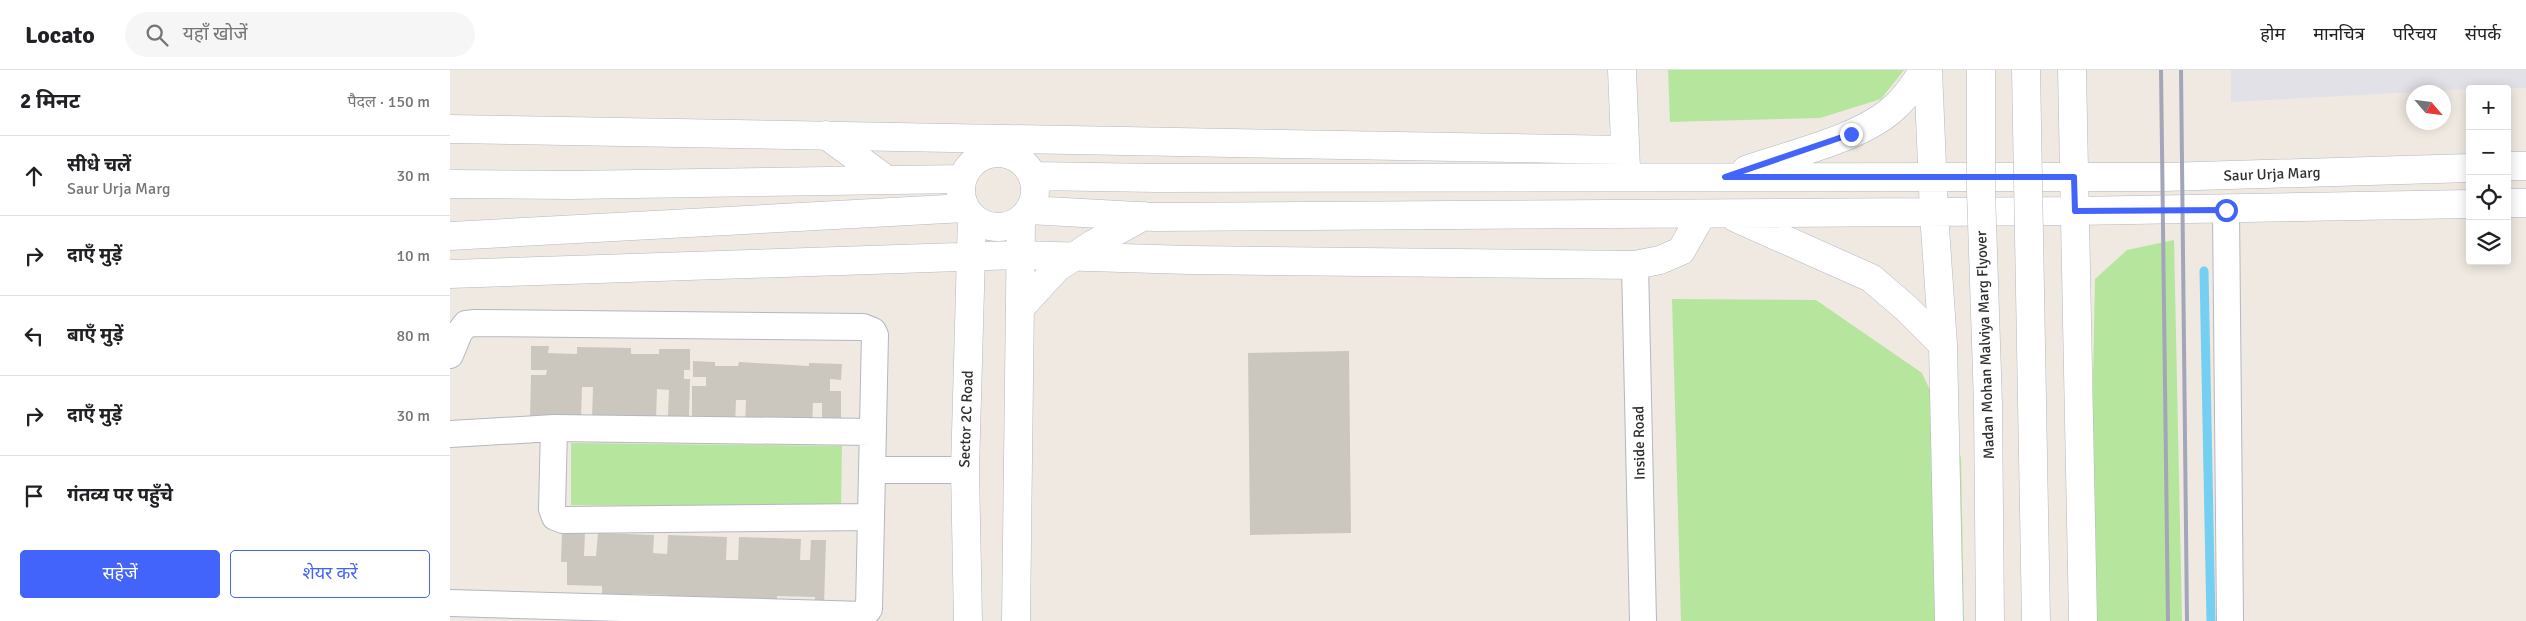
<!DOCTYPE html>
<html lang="hi">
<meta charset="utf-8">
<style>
body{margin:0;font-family:Signika,"Noto Sans Devanagari",sans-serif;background:#f6f6f6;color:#202124}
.controls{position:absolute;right:15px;top:15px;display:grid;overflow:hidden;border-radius:5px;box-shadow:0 2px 12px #0003}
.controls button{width:45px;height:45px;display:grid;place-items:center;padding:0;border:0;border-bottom:1px solid #e0e0e0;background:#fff;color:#202124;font:25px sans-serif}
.compass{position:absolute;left:1956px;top:15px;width:45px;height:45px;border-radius:50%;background:#fff;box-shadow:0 2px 12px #0003;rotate:118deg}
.stop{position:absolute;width:15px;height:15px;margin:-11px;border:4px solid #4264fb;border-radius:50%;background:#fff}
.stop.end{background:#4264fb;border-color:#fff;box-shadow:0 1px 5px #0008}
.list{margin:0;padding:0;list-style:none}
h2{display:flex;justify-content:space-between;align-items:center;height:65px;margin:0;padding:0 20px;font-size:21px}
h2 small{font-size:16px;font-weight:400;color:#757577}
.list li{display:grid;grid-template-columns:32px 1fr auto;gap:15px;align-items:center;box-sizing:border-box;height:80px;padding:0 20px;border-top:1px solid #e0e0e0}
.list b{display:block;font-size:19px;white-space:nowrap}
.list p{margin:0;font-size:16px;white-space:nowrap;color:#757577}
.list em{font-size:16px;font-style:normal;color:#757577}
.actions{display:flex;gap:10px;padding:15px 20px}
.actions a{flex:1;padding:11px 0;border:1px solid #4264fb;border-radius:5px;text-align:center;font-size:18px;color:#4264fb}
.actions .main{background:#4264fb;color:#fff}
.icon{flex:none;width:28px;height:28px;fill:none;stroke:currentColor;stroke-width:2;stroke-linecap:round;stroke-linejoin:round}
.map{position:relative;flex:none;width:2076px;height:551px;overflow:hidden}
header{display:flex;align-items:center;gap:30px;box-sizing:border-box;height:70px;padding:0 25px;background:#fff;border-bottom:1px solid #e0e0e0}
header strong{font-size:24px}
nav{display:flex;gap:28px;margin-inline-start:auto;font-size:18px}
.search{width:350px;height:45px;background:#f6f6f6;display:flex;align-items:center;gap:12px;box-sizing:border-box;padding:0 18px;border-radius:28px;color:#757577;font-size:19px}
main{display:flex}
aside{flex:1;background:#fff}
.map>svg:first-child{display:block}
</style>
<header>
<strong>Locato</strong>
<div class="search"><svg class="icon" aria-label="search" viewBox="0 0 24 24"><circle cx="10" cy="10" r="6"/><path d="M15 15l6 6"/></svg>यहाँ खोजें</div>
<nav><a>होम</a><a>मानचित्र</a><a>परिचय</a><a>संपर्क</a></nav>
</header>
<main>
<aside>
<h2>2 मिनट<small>पैदल · 150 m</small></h2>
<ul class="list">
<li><svg class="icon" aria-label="ahead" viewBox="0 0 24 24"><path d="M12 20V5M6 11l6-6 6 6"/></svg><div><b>सीधे चलें</b><p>Saur Urja Marg</p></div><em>30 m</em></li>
<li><svg class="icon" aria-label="right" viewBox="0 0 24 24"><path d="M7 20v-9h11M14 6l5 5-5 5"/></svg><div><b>दाएँ मुड़ें</b></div><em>10 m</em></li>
<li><svg class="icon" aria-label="left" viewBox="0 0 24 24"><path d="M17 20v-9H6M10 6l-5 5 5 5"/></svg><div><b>बाएँ मुड़ें</b></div><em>80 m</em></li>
<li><svg class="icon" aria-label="right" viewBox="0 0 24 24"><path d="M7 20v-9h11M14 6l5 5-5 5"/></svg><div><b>दाएँ मुड़ें</b></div><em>30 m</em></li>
<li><svg class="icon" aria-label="arrive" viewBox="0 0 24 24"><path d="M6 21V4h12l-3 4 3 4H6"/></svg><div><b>गंतव्य पर पहुँचे</b></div></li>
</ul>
<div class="actions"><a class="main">सहेजें</a><a>शेयर करें</a></div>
</aside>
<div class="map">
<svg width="2076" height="551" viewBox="0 0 2076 551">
<rect width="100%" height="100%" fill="#efe9e1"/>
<path fill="#e3e1e8" d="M 1781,0 L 2076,0 L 2076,18 L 2020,19 L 1781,32 Z"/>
<path fill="#b6e59e" d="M 1218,0 L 1454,0 L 1431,29 L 1370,48 L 1220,52 Z
M 1724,170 L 1732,551 L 1642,551 L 1640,462 L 1645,209 L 1677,180 Z
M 1222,229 L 1366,230 L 1472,303 L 1511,387 L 1514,551 L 1231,551 Z
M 121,373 L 392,376 L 391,438 L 121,435 Z"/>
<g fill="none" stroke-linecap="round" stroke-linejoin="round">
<path stroke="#75cff0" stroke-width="9" d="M 1754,201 L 1761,551"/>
</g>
<path fill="#cbc7bf" d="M 81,276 L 99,276 L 98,283 L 127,284 L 127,277 L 181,278 L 181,284 L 209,284 L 209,279 L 240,279 L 240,300 L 234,300 L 234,309 L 240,309 L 239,346 L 218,346 L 219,320 L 207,319 L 206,350 L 142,349 L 143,317 L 132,317 L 131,349 L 80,348 L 81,305 L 96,305 L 97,300 L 81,300 Z
M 899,281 L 901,463 L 800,465 L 798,283 Z
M 243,291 L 265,292 L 265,296 L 288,296 L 289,292 L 359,296 L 359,293 L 392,294 L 391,310 L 380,309 L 380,321 L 391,321 L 391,358 L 372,358 L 372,333 L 363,333 L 362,358 L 295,356 L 296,330 L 286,330 L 285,356 L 242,355 L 242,316 L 256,316 L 256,307 L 243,307 Z
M 112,462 L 135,463 L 134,486 L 146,486 L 148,463 L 204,465 L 203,483 L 217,484 L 218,465 L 277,467 L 276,490 L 288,490 L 289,467 L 351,469 L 350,490 L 360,490 L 361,470 L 376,470 L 374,535 L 365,535 L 365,527 L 327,526 L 327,534 L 218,531 L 218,525 L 182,524 L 181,527 L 152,527 L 152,516 L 117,515 L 117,492 L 111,492 Z"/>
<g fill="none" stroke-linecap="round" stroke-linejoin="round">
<defs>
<path id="minor" d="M 1776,140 L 1780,551
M 1185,195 L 1193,551
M 0,285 L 9,263 L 16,254 L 25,253 L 413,257 L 423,261 L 425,265 L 419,539 L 414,545 L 0,533
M 0,364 L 104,358
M 422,400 L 515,400
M 421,447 L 113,450 L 105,447 L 102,439 L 104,358 L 423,362"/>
<path id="tertiary" d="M 1172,0 L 1176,98
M 0,59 L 1175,80
M 2057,96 L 2076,96
M 1624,107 L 1714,107 L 2020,98
M 2057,133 L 2076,133
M 1625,141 L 2020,134
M 0,204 L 571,185 L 739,190 L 1185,195 L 1210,190 L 1231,181 L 1252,144
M 518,551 L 515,400 L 522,147
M 566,551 L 571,150"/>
<path id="secondary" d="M 1478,0 L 1484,143 L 1493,275 L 1499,551
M 1622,0 L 1633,551
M 376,65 L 437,110
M511 120a37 37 0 1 1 74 0a37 37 0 1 1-74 0Z
M 1296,100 C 1340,84 1412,69 1446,36 C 1457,26 1466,12 1474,0
M 583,106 L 706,108 L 1624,107
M 0,114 L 122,115 L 512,109
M 579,140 L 705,147 L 1625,141
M 1286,148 L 1421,208 L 1456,238 L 1493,275
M 0,166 L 515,138
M 570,238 L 607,198 L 643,174 L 694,146"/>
</defs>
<use href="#minor" stroke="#b4b7c1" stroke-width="28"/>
<use href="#tertiary" stroke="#b4b7c1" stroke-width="29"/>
<use href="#secondary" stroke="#b4b7c1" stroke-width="29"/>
<use href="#minor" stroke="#fff" stroke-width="26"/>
<use href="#tertiary" stroke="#fff" stroke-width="28"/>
<use href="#secondary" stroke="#fff" stroke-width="28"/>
<path stroke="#a3a6b8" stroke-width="4" d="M 1711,0 L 1718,551
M 1731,0 L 1737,551"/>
<defs>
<path id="secondary-bridge" d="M 1531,0 L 1531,121 L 1538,334 L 1540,551
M 1576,0 L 1586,551"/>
</defs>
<use href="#secondary-bridge" stroke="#b4b7c1" stroke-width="29" stroke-linecap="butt"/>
<use href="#secondary-bridge" stroke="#fff" stroke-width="28"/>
</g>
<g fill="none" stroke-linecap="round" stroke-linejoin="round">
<path stroke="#4264fb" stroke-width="6" d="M 1401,64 L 1275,107 L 1624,107 L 1625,141 L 1776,140"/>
</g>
<g text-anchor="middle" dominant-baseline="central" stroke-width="4.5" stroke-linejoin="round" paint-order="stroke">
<g font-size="15" fill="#2e2e2e" stroke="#fff">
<text transform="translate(1822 104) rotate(-2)">Saur Urja Marg</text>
<text transform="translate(1535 275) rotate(-92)">Madan Mohan Malviya Marg Flyover</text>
<text transform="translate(516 349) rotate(-88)">Sector 2C Road</text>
<text transform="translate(1189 373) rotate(-91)">Inside Road</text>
</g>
</g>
</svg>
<div class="controls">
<button>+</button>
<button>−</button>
<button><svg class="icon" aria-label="locate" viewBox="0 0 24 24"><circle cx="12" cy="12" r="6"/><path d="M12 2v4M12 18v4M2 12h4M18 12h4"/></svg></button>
<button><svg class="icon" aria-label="layers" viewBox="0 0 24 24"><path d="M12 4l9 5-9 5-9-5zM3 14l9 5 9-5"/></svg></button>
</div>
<svg class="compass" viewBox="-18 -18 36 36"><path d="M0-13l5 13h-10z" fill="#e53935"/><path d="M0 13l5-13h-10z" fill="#757577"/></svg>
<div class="stop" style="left:1776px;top:140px"></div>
<div class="stop end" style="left:1401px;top:64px"></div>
</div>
</main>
